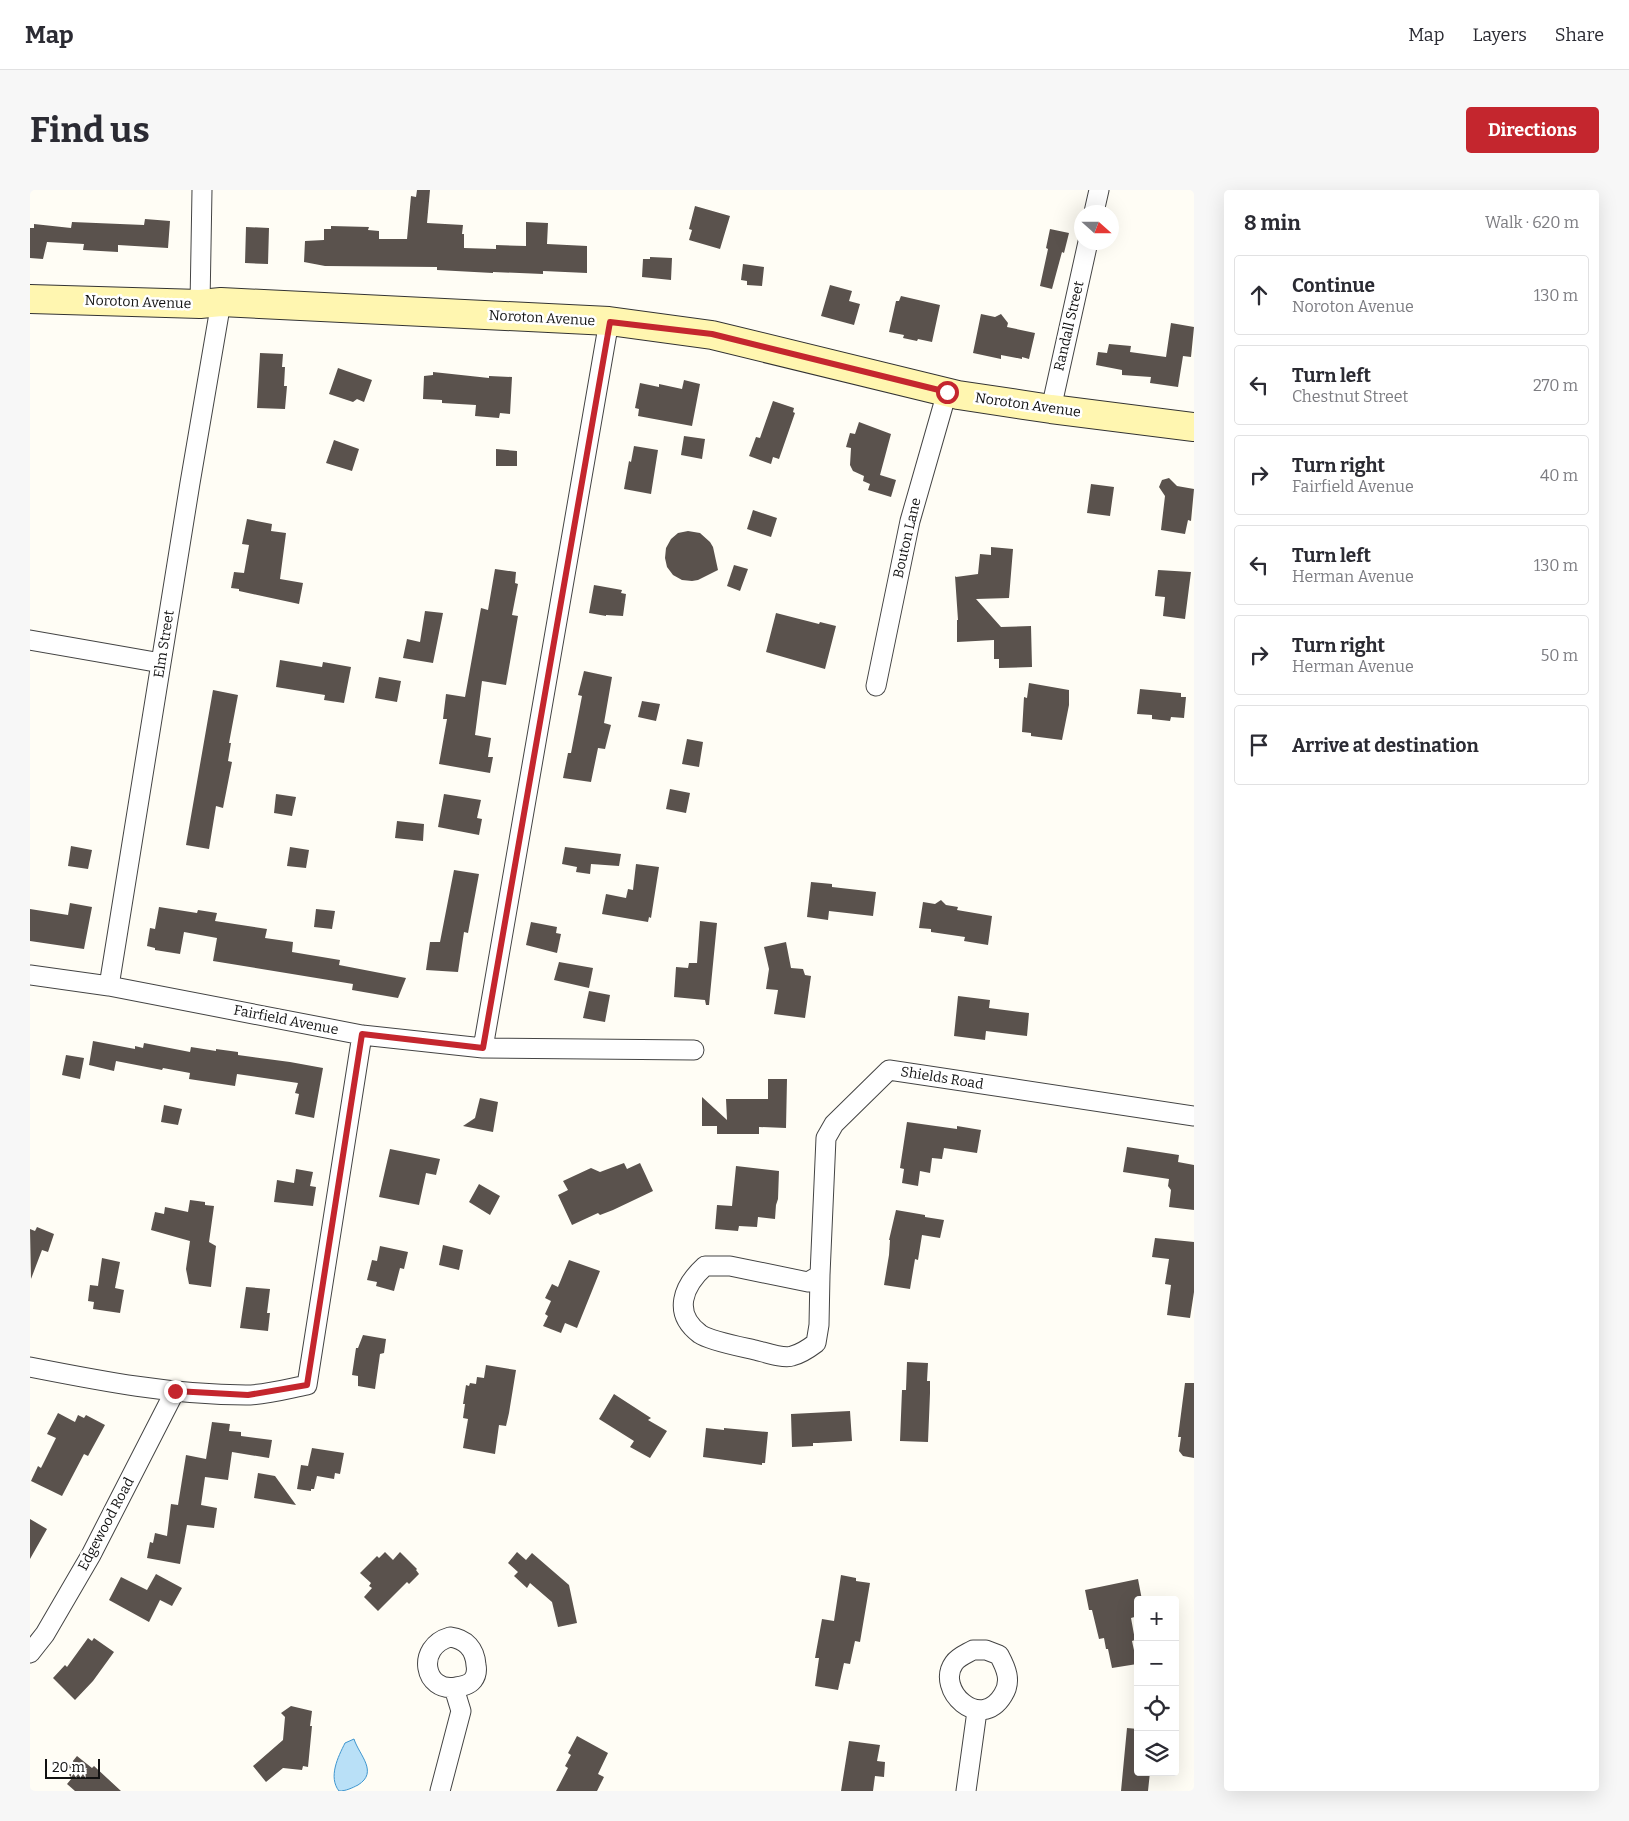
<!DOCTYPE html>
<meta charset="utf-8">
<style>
body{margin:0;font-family:Bitter,serif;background:#f7f7f7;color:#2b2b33}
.controls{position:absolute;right:15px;bottom:15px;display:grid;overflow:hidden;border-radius:5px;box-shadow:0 5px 20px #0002}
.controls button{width:45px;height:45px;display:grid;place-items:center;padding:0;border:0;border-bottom:1px solid #e1e1e2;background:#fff;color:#2b2b33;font:25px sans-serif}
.compass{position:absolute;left:1044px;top:15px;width:45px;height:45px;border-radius:50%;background:#fff;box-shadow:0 5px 20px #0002;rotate:111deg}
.scale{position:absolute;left:15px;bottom:12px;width:55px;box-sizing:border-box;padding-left:5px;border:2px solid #111;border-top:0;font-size:14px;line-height:18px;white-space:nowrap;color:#111;-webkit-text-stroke:4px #fff;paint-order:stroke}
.stop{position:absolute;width:15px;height:15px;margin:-11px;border:4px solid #c4262e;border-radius:50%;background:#fff}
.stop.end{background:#c4262e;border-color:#fff;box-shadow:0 1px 5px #0008}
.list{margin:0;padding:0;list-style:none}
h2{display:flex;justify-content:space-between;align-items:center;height:65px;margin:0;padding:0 20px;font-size:21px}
h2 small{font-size:16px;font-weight:400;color:#7c7c81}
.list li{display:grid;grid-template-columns:32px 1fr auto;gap:15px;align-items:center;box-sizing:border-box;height:80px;margin:0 10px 10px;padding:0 10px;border:1px solid #e1e1e2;border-radius:5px}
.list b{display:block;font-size:19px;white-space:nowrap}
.list p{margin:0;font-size:16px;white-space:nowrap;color:#7c7c81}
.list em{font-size:16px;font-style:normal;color:#7c7c81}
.icon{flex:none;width:28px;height:28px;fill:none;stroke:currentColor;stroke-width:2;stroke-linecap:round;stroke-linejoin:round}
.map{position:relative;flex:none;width:1164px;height:1601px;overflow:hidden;border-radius:5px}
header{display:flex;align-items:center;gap:30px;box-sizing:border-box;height:70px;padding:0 25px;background:#fff;border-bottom:1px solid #e1e1e2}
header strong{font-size:24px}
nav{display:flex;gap:28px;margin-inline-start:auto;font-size:18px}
.intro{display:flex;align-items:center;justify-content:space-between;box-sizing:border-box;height:120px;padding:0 30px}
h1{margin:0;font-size:35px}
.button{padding:12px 22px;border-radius:5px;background:#c4262e;color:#fff;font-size:18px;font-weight:700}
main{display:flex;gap:30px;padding:0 30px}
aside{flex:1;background:#fff;border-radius:5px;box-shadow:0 5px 20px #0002}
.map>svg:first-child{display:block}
</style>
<header>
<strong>Map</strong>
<nav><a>Map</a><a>Layers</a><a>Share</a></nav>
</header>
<div class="intro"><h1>Find us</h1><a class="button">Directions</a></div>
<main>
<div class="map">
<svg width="1164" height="1601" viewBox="0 0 1164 1601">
<rect width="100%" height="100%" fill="#fffdf5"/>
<path fill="#b9e0f7" stroke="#3f96cf" d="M 324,1549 C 329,1565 349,1582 328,1595 C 322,1598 316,1601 309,1601 C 298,1587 308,1567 315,1553 Z"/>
<path fill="#5a524d" d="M 387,0 L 400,0 L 397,33 L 433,35 L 432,44 L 434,44 L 434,58 L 466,59 L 466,55 L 496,56 L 496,32 L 518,33 L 517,54 L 557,56 L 557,83 L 513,81 L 513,84 L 463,82 L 463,83 L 407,80 L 407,77 L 295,76 L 274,72 L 275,51 L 294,50 L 294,39 L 301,39 L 301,36 L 339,37 L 338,40 L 349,41 L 349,49 L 377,49 L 381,6 L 386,7 Z
M 665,16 L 700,26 L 690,59 L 659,50 L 662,40 L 659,39 Z
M 115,29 L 140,31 L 138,58 L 88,55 L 88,62 L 53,60 L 54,54 L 17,52 L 13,69 L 0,68 L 0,38 L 4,38 L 4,34 L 41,38 L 42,32 L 114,35 Z
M 216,37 L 239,38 L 238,74 L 215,73 Z
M 1020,39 L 1039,43 L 1034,63 L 1032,62 L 1022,99 L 1010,96 L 1018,59 L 1016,58 Z
M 620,67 L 642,68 L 641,90 L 612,87 L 613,69 L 620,69 Z
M 713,74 L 734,77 L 732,96 L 717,95 L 717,91 L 711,90 Z
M 800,95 L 822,101 L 819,111 L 830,114 L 824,135 L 791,126 Z
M 871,106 L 910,115 L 902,152 L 888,149 L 887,151 L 873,148 L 874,145 L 859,142 L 866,111 L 869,111 Z
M 951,124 L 965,127 L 971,124 L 978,133 L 977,137 L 1005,143 L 999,169 L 992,167 L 992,169 L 971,165 L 971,169 L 943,163 Z
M 1141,133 L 1164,137 L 1161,167 L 1153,166 L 1148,197 L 1120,193 L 1121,187 L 1092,185 L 1092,180 L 1066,175 L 1068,162 L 1077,163 L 1079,154 L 1101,156 L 1100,162 L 1136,167 Z
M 230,163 L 253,164 L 252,177 L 255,177 L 254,196 L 257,196 L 255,219 L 227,218 Z
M 308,178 L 342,190 L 334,212 L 327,209 L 323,212 L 299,204 Z
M 403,182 L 459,188 L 459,186 L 482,187 L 480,224 L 470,223 L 469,228 L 445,226 L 446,215 L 412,213 L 412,210 L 393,209 L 394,186 L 403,185 Z
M 654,190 L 670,194 L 662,236 L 608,226 L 609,219 L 605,218 L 610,193 L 629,197 L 629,194 L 652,199 Z
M 743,211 L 764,218 L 763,222 L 765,223 L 749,269 L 743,267 L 741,274 L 719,266 L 726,247 L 730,248 Z
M 829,232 L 861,244 L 850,285 L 866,290 L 861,307 L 838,300 L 840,294 L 833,291 L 834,286 L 823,281 L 820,275 L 821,258 L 816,257 L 820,243 L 825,244 Z
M 654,246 L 675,249 L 672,269 L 651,265 Z
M 304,250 L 329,259 L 322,281 L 296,273 Z
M 604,256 L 628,260 L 621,304 L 594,299 L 599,271 L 601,272 Z
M 466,259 L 487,261 L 487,276 L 466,276 Z
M 1139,288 L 1147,296 L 1164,299 L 1161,331 L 1158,330 L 1155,344 L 1131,340 L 1135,306 L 1129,297 L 1132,290 Z
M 1061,294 L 1084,297 L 1080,326 L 1057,323 Z
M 723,320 L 747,328 L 741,347 L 717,339 Z
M 217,329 L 242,334 L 241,341 L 256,343 L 250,389 L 273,393 L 269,414 L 209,401 L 209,399 L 201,398 L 204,382 L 214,383 L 219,355 L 212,354 Z
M 658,341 L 670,343 L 680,352 L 683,357 L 688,380 L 668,390 L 662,391 L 652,390 L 643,385 L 637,377 L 635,368 L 636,358 L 641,349 L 648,343 Z
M 961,357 L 983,359 L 979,408 L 946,409 L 971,437 L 1001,436 L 1002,477 L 969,478 L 969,469 L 964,469 L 964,450 L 927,452 L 927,430 L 928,430 L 925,386 L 926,387 L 948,384 L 950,364 L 961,365 Z
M 704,375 L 718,379 L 710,401 L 697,396 Z
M 465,379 L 486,382 L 485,393 L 488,394 L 482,425 L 488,426 L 476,495 L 452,491 L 445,545 L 461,548 L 458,567 L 463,567 L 460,583 L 409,574 L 417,529 L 413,529 L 416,504 L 435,507 L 451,418 L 458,420 Z
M 1128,380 L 1161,382 L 1155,429 L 1133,426 L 1135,407 L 1125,406 Z
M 564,395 L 592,400 L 591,403 L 596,404 L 593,426 L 576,425 L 576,426 L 559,423 Z
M 395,421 L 413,423 L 403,473 L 373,468 L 377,449 L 390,452 Z
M 746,423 L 789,434 L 790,432 L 806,436 L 795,479 L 736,462 Z
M 250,470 L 292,477 L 293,472 L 321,477 L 314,513 L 294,510 L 295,505 L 246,497 Z
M 554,481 L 582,487 L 574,533 L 581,535 L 575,559 L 568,558 L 561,592 L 533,588 L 538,563 L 541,563 L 552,506 L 548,505 Z
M 349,487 L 371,491 L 367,512 L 345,508 Z
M 999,493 L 1039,500 L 1039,515 L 1032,550 L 1001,546 L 1001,543 L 992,542 L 994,507 L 997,508 Z
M 1110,499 L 1151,503 L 1151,507 L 1156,507 L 1154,528 L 1141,527 L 1140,531 L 1122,529 L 1122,525 L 1107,524 Z
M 183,500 L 208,505 L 199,553 L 201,553 L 198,571 L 202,572 L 193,618 L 186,616 L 179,659 L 156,655 Z
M 612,511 L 630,514 L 626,531 L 608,527 Z
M 657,549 L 673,552 L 669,577 L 652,574 Z
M 640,599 L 660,603 L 656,623 L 636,619 Z
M 246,604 L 266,607 L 262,626 L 244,623 Z
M 414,604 L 451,610 L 447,628 L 452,629 L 449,645 L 408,637 Z
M 367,631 L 394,634 L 393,651 L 365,648 Z
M 41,656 L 62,660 L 58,679 L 38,676 Z
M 260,657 L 279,660 L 276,678 L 257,676 Z
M 535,657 L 591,664 L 589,676 L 561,674 L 560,684 L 546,682 L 547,677 L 532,674 Z
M 606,674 L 629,677 L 621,728 L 619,727 L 618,732 L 572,724 L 576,704 L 596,708 L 598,699 L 603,700 Z
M 424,680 L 449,684 L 438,743 L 434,742 L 428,782 L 396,780 L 400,752 L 410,752 Z
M 781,692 L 802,694 L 802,697 L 846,702 L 843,726 L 799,721 L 798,730 L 777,727 Z
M 911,710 L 916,715 L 928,717 L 927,720 L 962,726 L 958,755 L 934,751 L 935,747 L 901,742 L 901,739 L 889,738 L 893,712 L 905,714 Z
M 40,713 L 62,717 L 54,759 L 0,751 L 0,719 L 38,725 Z
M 129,717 L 167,723 L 168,720 L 187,723 L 185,731 L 237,739 L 235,748 L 263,752 L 262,762 L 310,770 L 309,775 L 376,788 L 368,808 L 322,800 L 323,794 L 183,771 L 187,748 L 154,742 L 150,764 L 125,760 L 125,758 L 117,756 L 120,738 L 125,739 Z
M 286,719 L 305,721 L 302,739 L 284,737 Z
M 670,731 L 687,733 L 679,815 L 676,815 L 675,810 L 644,807 L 646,777 L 658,778 L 659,773 L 667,773 Z
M 501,732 L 527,737 L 526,743 L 531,744 L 527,763 L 496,755 Z
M 756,752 L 761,778 L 773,779 L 775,785 L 781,786 L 775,828 L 744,824 L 748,800 L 736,799 L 739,779 L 734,757 Z
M 529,772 L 563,778 L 559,798 L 524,790 Z
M 559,801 L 580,805 L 575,832 L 553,828 Z
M 928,806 L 960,810 L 959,818 L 999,823 L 997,846 L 956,841 L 955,850 L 924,846 Z
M 63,851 L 105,859 L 105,856 L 113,858 L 114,853 L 160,862 L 161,857 L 186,861 L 186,859 L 208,862 L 208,865 L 260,872 L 293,878 L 284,928 L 265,924 L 269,904 L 265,903 L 268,893 L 207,884 L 205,896 L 159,889 L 160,883 L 133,878 L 132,880 L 86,871 L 84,881 L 59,875 Z
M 36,865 L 54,868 L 50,889 L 32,885 Z
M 738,889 L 757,889 L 756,938 L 729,937 L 729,944 L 687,944 L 687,936 L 672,936 L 672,907 L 697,930 L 696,909 L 738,909 Z
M 450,908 L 468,912 L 463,942 L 433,936 L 445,928 Z
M 134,915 L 152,919 L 148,935 L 131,932 Z
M 877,932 L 927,939 L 927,936 L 951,940 L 947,963 L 914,958 L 912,969 L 902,968 L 900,983 L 890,981 L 888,996 L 872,993 L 874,979 L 870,978 Z
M 1097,957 L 1149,965 L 1148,972 L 1164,975 L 1164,1020 L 1139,1017 L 1141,1000 L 1138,996 L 1139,989 L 1093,982 Z
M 360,959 L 410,969 L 406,985 L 396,983 L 389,1015 L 349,1007 Z
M 594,973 L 597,979 L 610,973 L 623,1001 L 583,1020 L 570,1025 L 568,1023 L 542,1035 L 528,1005 L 538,1000 L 533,991 L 561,978 L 570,982 Z
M 706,976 L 749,981 L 748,1009 L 746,1015 L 745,1029 L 728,1027 L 727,1037 L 709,1036 L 708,1041 L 685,1039 L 687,1015 L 702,1016 Z
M 266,979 L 283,982 L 280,996 L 286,997 L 283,1016 L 244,1012 L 247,990 L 264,993 Z
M 449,994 L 470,1006 L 460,1025 L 439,1012 Z
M 160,1010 L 175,1012 L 175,1015 L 184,1016 L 179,1052 L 186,1056 L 181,1097 L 159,1094 L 156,1079 L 160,1051 L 121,1040 L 125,1022 L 134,1024 L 135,1017 L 158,1022 Z
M 866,1020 L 895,1025 L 895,1027 L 914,1030 L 910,1048 L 892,1045 L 888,1070 L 885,1069 L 880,1099 L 854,1095 L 859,1065 L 860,1050 L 859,1050 Z
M 7,1037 L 24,1044 L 18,1062 L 12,1060 L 1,1089 L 0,1039 L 5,1041 Z
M 1125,1048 L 1164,1052 L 1164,1102 L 1160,1128 L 1137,1125 L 1141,1095 L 1135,1094 L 1139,1069 L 1122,1067 Z
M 413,1055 L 433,1060 L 429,1080 L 409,1075 Z
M 350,1056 L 378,1062 L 374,1079 L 370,1078 L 364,1101 L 346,1096 L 347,1092 L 337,1090 L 342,1070 L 347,1071 Z
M 72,1068 L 90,1072 L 85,1098 L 94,1100 L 90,1123 L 63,1119 L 64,1112 L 58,1111 L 60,1095 L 68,1096 Z
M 539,1070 L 570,1081 L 547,1138 L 535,1133 L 531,1143 L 513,1136 L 518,1126 L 515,1124 L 521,1111 L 515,1108 L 522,1094 L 528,1097 Z
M 216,1097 L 240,1099 L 237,1123 L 240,1123 L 238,1141 L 210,1138 Z
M 333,1145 L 356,1149 L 354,1163 L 350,1164 L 345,1199 L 328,1196 L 328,1186 L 322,1185 L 326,1158 L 328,1158 Z
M 877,1172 L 898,1173 L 897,1191 L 900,1191 L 900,1203 L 898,1252 L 870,1251 L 872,1200 L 876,1200 Z
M 456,1175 L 486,1180 L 479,1223 L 476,1236 L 469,1235 L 465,1264 L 433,1258 L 438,1229 L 433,1228 L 435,1214 L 433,1214 L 436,1195 L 439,1196 L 440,1193 L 446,1194 L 447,1187 L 454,1188 Z
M 1155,1193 L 1164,1193 L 1164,1268 L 1153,1266 L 1149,1261 L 1151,1247 L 1148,1247 Z
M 584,1204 L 621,1228 L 618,1230 L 637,1241 L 620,1268 L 600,1257 L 604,1251 L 569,1229 Z
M 820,1221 L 822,1251 L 788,1253 L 783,1253 L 783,1256 L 762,1257 L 761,1224 Z
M 28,1223 L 45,1232 L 48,1225 L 54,1228 L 56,1225 L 75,1235 L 58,1266 L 54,1264 L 32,1306 L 1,1291 L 8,1276 L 11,1278 L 26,1248 L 17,1244 Z
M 182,1232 L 200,1234 L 199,1241 L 211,1242 L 211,1246 L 242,1250 L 239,1268 L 202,1262 L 198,1290 L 175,1287 L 171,1315 L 187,1318 L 184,1338 L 157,1335 L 150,1374 L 117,1368 L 120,1352 L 123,1353 L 125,1343 L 137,1346 L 141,1314 L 148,1315 L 156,1265 L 176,1269 Z
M 676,1238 L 694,1240 L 694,1238 L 738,1242 L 735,1273 L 732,1273 L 732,1275 L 673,1267 Z
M 282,1258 L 314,1263 L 310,1284 L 305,1283 L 304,1289 L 287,1286 L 284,1299 L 281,1299 L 281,1301 L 267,1299 L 271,1275 L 278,1276 Z
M 228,1283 L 245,1286 L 266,1315 L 224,1308 Z
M 0,1329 L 17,1339 L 0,1369 Z
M 355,1362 L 363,1370 L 370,1362 L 387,1379 L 386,1380 L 389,1384 L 379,1394 L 377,1392 L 348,1421 L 334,1407 L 342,1398 L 339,1396 L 341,1393 L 330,1383 L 347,1366 L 349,1368 Z
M 487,1362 L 496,1370 L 502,1363 L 539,1395 L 547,1433 L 528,1437 L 522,1412 L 500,1393 L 497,1398 L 484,1386 L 488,1382 L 478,1373 Z
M 126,1384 L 152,1398 L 142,1416 L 130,1410 L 119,1432 L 79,1410 L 91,1387 L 117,1400 Z
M 811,1385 L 826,1388 L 826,1391 L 840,1393 L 830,1452 L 825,1451 L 820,1474 L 814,1473 L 808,1500 L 785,1496 L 789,1468 L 785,1468 L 792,1429 L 804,1431 Z
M 1108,1389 L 1112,1410 L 1108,1410 L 1108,1426 L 1101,1428 L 1105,1450 L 1102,1451 L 1107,1474 L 1082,1478 L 1078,1459 L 1076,1459 L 1074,1448 L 1069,1449 L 1062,1420 L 1059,1420 L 1055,1400 Z
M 58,1448 L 62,1451 L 64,1448 L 84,1462 L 63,1491 L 45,1510 L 23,1488 L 35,1475 L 37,1477 Z
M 261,1516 L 282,1521 L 280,1536 L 282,1536 L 278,1577 L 273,1576 L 272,1580 L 253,1578 L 236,1592 L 223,1576 L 253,1550 L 255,1527 L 251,1523 Z
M 1097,1538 L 1108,1539 L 1108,1582 L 1120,1582 L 1118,1601 L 1091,1601 Z
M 547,1546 L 578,1563 L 568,1584 L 574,1587 L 567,1601 L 526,1601 L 538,1578 L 535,1576 L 541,1565 L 538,1563 Z
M 819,1551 L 850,1555 L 847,1571 L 855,1572 L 854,1587 L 845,1586 L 843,1601 L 811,1601 Z
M 47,1566 L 62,1578 L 64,1576 L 91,1601 L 45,1601 L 37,1594 L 42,1588 L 39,1585 L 42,1581 L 38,1577 Z"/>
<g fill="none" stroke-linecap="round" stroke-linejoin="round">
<defs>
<path id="minor" d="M 1064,22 L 1069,0
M 170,114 L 172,0
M 1021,219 L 1058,52
M 0,450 L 131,473
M 846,496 L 880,331 L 917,202
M 0,785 L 79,796 L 332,845 L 453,858 L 664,860
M 79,796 L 160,293 L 191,112
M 453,858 L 579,131
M 790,1085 L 789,1135 L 786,1153 C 778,1159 771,1164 762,1166 C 754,1169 734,1162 725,1160 C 712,1157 680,1151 670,1144 C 642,1123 653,1096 675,1076 L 700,1076 L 778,1092 L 790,1085 L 796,948 L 804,934 L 859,880 L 1164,926
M 0,1177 C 71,1191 143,1205 216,1205 C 236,1205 257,1199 277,1195 L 332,845
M 420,1447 C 436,1449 445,1459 446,1475 C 447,1480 446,1486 443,1490 C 439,1495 434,1496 426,1497 C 394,1503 385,1457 420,1447 Z
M 943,1460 L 956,1460 L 969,1465 C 976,1478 982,1491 973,1505 C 950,1543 905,1499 924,1473 C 928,1467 936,1464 943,1460 Z
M 0,1463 L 15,1444 L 61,1365 L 145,1201
M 410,1601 L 431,1521 L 424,1498
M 936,1601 L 947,1521"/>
<path id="secondary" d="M 0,109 L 170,114 L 191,112 L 579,131 L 682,145 L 928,205 L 1021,219 L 1164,237"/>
</defs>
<use href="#minor" stroke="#444" stroke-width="21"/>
<use href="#secondary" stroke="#333" stroke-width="30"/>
<use href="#minor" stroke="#fff" stroke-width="19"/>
<use href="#secondary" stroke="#fff6b0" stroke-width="28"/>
</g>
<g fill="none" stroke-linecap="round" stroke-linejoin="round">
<path stroke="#c4262e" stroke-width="6" d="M 145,1201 L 218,1205 L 277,1195 L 332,844 L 453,858 L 580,132 L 682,144 L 917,202"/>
</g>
<g text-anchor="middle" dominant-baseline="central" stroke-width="5" stroke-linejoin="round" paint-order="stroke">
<g font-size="14" fill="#111" stroke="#fff">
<text transform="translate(108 112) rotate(2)">Noroton Avenue</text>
<text transform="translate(512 128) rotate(3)">Noroton Avenue</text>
<text transform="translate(1039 136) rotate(-77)">Randall Street</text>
<text transform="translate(998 215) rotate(8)">Noroton Avenue</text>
<text transform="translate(877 348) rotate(-77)">Bouton Lane</text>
<text transform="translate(134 454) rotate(-81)">Elm Street</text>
<text transform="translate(256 830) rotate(11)">Fairfield Avenue</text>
<text transform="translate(912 888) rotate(9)">Shields Road</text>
<text transform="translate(76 1334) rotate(-62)">Edgewood Road</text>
</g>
</g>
</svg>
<div class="controls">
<button>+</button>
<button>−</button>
<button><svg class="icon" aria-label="locate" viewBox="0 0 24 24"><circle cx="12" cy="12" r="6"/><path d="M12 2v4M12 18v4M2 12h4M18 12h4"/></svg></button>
<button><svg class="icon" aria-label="layers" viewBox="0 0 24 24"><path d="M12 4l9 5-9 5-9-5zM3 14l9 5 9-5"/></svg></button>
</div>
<svg class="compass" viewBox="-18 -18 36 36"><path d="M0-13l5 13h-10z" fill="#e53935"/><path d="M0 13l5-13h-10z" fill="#7c7c81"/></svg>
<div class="scale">20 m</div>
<div class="stop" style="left:917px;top:202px"></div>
<div class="stop end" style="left:145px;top:1201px"></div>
</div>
<aside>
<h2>8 min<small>Walk · 620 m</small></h2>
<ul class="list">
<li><svg class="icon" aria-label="ahead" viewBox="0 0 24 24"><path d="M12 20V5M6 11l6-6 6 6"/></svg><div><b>Continue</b><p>Noroton Avenue</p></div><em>130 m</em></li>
<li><svg class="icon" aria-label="left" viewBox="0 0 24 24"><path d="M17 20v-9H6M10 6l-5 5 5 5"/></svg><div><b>Turn left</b><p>Chestnut Street</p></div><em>270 m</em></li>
<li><svg class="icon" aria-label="right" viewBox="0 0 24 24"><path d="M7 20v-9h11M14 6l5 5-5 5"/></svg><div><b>Turn right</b><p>Fairfield Avenue</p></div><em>40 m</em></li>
<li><svg class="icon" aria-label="left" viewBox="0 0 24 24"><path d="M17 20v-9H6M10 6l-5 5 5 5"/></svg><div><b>Turn left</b><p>Herman Avenue</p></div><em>130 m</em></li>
<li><svg class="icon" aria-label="right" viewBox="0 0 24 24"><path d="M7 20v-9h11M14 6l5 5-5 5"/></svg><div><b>Turn right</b><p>Herman Avenue</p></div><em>50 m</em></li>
<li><svg class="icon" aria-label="arrive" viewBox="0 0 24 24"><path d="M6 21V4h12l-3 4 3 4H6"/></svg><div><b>Arrive at destination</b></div></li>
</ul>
</aside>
</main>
